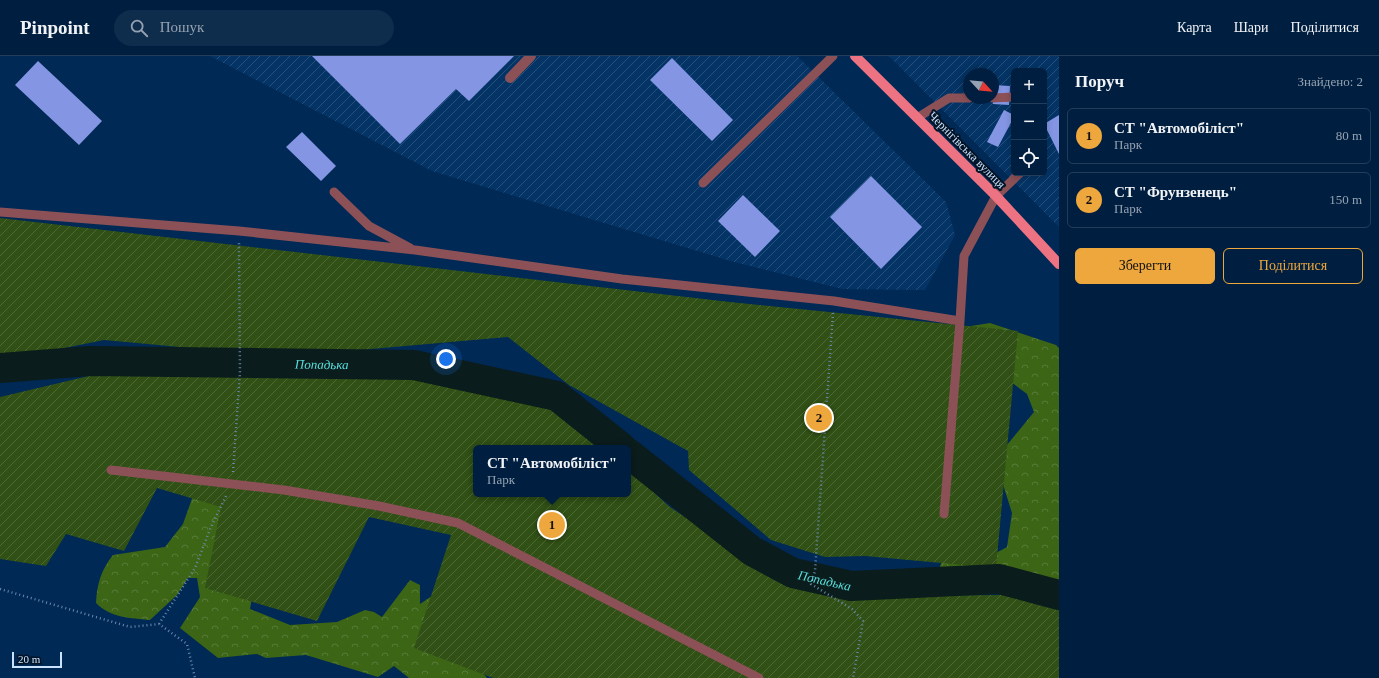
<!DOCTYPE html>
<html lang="uk">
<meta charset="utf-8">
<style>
body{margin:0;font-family:Georgia,serif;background:#0e2c4b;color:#f1f3f6}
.controls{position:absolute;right:12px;top:12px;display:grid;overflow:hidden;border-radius:6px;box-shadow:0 2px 6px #0003}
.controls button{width:36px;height:36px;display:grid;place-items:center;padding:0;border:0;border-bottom:1px solid #223d59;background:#001f40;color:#f1f3f6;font:20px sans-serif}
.compass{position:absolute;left:963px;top:12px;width:36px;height:36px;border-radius:50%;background:#001f40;box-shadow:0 2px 6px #0003;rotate:116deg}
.scale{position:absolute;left:12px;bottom:10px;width:50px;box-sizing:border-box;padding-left:4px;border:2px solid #cbe2fe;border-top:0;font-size:11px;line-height:14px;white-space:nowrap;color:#cbe2fe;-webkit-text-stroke:3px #031326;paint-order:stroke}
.you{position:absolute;left:446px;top:303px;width:14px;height:14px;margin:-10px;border:3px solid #fff;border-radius:50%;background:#1a73e8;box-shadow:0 0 0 6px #1a73e833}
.badge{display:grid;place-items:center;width:26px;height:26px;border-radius:50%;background:#eea73c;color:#111;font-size:13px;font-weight:700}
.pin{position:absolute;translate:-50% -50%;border:2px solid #fff;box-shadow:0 1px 4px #0006}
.popup{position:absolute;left:473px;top:389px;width:158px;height:52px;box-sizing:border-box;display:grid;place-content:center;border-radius:6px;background:#001f40;filter:drop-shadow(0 1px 3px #0005);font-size:13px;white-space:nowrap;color:#95a2b1}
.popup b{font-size:15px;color:#f1f3f6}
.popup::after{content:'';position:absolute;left:50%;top:100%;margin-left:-8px;border:8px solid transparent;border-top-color:#001f40}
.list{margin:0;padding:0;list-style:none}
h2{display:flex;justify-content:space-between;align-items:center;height:52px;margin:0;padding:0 16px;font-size:17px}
h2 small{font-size:13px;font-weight:400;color:#95a2b1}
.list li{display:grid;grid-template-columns:26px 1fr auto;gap:12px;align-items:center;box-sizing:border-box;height:56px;margin:0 8px 8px;padding:0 8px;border:1px solid #223d59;border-radius:6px}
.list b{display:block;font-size:15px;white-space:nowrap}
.list p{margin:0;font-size:13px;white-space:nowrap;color:#95a2b1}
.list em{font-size:13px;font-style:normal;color:#95a2b1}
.actions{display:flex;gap:8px;padding:12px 16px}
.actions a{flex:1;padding:9px 0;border:1px solid #eea73c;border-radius:6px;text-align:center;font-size:14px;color:#eea73c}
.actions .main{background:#eea73c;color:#111}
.icon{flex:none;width:22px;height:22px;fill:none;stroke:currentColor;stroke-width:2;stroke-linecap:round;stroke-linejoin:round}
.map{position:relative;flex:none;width:1059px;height:622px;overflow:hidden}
header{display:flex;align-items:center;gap:24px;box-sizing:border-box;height:56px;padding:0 20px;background:#001f40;border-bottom:1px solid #223d59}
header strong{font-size:19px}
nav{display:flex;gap:22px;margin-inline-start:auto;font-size:14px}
.search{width:280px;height:36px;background:#0e2c4b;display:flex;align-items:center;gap:10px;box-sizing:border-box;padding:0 14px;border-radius:22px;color:#95a2b1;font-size:15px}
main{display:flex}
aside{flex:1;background:#001f40}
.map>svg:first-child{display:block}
</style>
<header>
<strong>Pinpoint</strong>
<div class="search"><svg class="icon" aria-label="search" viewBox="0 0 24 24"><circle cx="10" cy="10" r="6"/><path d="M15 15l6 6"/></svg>Пошук</div>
<nav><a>Карта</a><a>Шари</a><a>Поділитися</a></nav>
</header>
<main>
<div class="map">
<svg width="1059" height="622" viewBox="0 0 1059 622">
<defs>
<pattern id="industrial-furrows" width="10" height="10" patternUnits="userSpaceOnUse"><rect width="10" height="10" fill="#043465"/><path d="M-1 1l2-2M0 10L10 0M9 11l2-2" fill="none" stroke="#27517c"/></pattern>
<pattern id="forest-crowns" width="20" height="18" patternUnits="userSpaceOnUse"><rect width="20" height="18" fill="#3c6515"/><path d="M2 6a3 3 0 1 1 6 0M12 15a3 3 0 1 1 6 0" fill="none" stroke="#577b38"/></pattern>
<pattern id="garden-furrows" width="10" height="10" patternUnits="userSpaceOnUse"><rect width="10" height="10" fill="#305015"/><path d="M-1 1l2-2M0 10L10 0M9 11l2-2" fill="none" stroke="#4d6938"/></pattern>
</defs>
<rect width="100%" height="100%" fill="#002955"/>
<path fill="url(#industrial-furrows)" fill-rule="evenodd" d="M 210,0 L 797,0 L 946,146 L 955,179 L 925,234 L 842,233 L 734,206 L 432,115 Z
M 889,0 L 1059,0 L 1059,171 ZM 1014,15 L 1044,15 L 1044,117 L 1014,117 ZM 969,18 L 993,18 L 993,42 L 969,42 Z"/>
<path fill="url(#forest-crowns)" d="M 990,267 L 1056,289 L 1059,292 L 1059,534 L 1055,531 L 1026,550 L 984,528 L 944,520 L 940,510 L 944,501 L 983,504 L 1007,491 L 1012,457 L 1000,419 L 998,400 L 1034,356 L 1027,338 L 994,313 L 987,295 L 971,270 Z
M 194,437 L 223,448 L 259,504 L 250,553 L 290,569 L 337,566 L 365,554 L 374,556 L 382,561 L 410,524 L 420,529 L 420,548 L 445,531 L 481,615 L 487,622 L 409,622 L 394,610 L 378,621 L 306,599 L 266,602 L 257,598 L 218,602 L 180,572 L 200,541 L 197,522 L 188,522 L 177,539 L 150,564 C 130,562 111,562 96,547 C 97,528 101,514 113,499 L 165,491 L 183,468 Z"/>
<path fill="url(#garden-furrows)" d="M 0,162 L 730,246 L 1018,275 L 996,512 L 865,500 L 825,501 L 771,484 L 689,414 L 688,395 L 569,329 L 508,281 L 348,295 L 268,299 L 104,284 L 0,305 Z
M 226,313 L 414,319 L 558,350 L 604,392 L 476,392 L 476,438 L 628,438 L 628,413 L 670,451 L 785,528 L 868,540 L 1003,539 L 1059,554 L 1059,622 L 493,622 L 414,592 L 451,479 L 369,461 L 317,565 L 205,532 L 221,451 L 157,432 L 124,495 L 66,478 L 46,510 L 0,503 L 0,341 L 93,319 Z"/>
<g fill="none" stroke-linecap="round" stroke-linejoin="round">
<g stroke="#0b1c1c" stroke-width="30">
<path id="s1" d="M 0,312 L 90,305 L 414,309 L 557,340 L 622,392"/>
<path id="s2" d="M 628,397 L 752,495 L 793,517 L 851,530 L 999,523 L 1059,539"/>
</g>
</g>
<path fill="#8495e4" d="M 312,0 L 514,0 L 469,45 L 456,33 L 400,88 Z
M 672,2 L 733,64 L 712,85 L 650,24 Z
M 38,5 L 102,65 L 79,89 L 15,29 Z
M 993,29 L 1010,30 L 1009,49 L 993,48 Z
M 1004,54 L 1014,59 L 1014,61 L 998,91 L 987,86 Z
M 1059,59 L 1059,98 L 1044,68 Z
M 302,76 L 336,110 L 321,125 L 286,91 Z
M 871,120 L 922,171 L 881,213 L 830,161 Z
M 743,139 L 780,175 L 755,201 L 718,165 Z"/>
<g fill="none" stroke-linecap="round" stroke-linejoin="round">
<path stroke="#6989ad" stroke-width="2.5" stroke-dasharray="1 3" stroke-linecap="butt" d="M 833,257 L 815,515 L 811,528 L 852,553 L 863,565 L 853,622
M 233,416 L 240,316 L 239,187
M 0,533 L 130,571 L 159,568 L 187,588 L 195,622
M 159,568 L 195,512 L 211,471 L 226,440"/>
<path stroke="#8c5157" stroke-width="9" d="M 993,42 L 1014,41
M 917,62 L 949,42 L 969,42
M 703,127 L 833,0
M 334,136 L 369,170 L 410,192
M 0,156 L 239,175 L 415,194 L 622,223 L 834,245 L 960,265 L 964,200 L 996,140 L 1020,117
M 111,414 L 284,434 L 379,450 L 458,467 L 759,622
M 944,458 L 960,265"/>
<path stroke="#8c5157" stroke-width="10" d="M 510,22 L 531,0"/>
<path stroke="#ed7383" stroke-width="10" d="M 855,0 L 996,140 L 1059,208"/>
</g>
<g text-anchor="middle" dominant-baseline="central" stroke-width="4" stroke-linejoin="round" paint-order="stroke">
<g font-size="12" fill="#cbe2fe" stroke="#031326">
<text transform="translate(967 94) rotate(45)">Чернігівська вулиця</text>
</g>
<g font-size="13" font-style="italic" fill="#57e0de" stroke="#031326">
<text stroke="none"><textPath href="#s1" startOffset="322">Попадька</textPath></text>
<text stroke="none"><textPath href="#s2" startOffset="237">Попадька</textPath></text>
</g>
</g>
</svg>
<div class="controls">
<button>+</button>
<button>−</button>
<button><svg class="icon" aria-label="locate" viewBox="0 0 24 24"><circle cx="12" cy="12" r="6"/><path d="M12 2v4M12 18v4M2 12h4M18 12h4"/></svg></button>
</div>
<svg class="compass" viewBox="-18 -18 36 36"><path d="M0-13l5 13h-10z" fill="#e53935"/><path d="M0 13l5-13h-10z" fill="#95a2b1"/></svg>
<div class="scale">20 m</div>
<div class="you"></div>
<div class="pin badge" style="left:552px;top:469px">1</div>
<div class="popup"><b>СТ &quot;Автомобіліст&quot;</b>Парк</div>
<div class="pin badge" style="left:819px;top:362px">2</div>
</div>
<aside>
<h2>Поруч<small>Знайдено: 2</small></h2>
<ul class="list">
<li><span class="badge">1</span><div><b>СТ &quot;Автомобіліст&quot;</b><p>Парк</p></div><em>80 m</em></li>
<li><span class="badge">2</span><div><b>СТ &quot;Фрунзенець&quot;</b><p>Парк</p></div><em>150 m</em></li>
</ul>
<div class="actions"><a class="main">Зберегти</a><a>Поділитися</a></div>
</aside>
</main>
